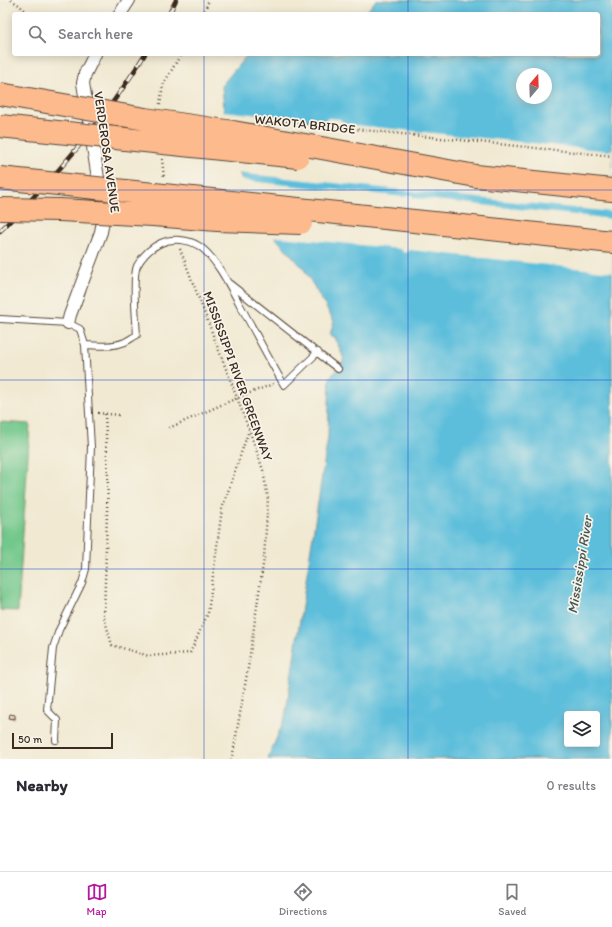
<!DOCTYPE html>
<style>
body{margin:0;font-family:Itim,sans-serif;background:#f7f7f7;color:#2b2b33}
.controls{position:absolute;right:12px;bottom:12px;display:grid;overflow:hidden;border-radius:4px;box-shadow:0 2px 10px #0003}
.controls button{width:36px;height:36px;display:grid;place-items:center;padding:0;border:0;border-bottom:1px solid #e1e1e2;background:#fff;color:#2b2b33;font:20px sans-serif}
.compass{position:absolute;left:516px;top:68px;width:36px;height:36px;border-radius:50%;background:#fff;box-shadow:0 2px 10px #0003;rotate:19deg}
.scale{position:absolute;left:12px;bottom:10px;width:101px;box-sizing:border-box;padding-left:4px;border:2px solid #3b2a1e;border-top:0;font-size:11px;line-height:14px;white-space:nowrap;color:#3b2a1e;-webkit-text-stroke:3px #f7f3e8;paint-order:stroke}
.list{margin:0;padding:0;list-style:none}
h2{display:flex;justify-content:space-between;align-items:center;height:52px;margin:0;padding:0 16px;font-size:17px}
h2 small{font-size:13px;font-weight:400;color:#7c7c81}
.icon{flex:none;width:22px;height:22px;fill:none;stroke:currentColor;stroke-width:2;stroke-linecap:round;stroke-linejoin:round}
.map{position:relative;flex:none;width:612px;height:759px;overflow:hidden}
.search{position:absolute;background:#fff;box-shadow:0 2px 10px #0003;left:12px;right:12px;top:12px;height:44px;display:flex;align-items:center;gap:10px;box-sizing:border-box;padding:0 14px;border-radius:4px;color:#7c7c81;font-size:15px}
.sheet{height:112px;background:#fff}
nav{display:flex;justify-content:space-around;align-items:center;box-sizing:border-box;height:56px;border-top:1px solid #e1e1e2;background:#fff;font-size:11px;color:#7c7c81}
nav a{display:grid;justify-items:center;gap:2px}
nav .on{color:#b5179e}
.map>svg:first-child{display:block}
</style>
<div class="map">
<svg width="612" height="759" viewBox="0 0 612 759">
<rect width="100%" height="100%" fill="#f7f3e8"/>
<filter id="ink" filterUnits="userSpaceOnUse"><feTurbulence type="fractalNoise" baseFrequency=".025" numOctaves="2"/><feDisplacementMap in="SourceGraphic" scale="8" xChannelSelector="R" yChannelSelector="G"/><feConvolveMatrix kernelMatrix="1 2 1 2 8 2 1 2 1" color-interpolation-filters="sRGB"/></filter>
<filter id="wash" filterUnits="userSpaceOnUse"><feTurbulence type="fractalNoise" baseFrequency=".012" numOctaves="4" result="noise"/><feDisplacementMap in="SourceGraphic" scale="16" xChannelSelector="R" yChannelSelector="G"/><feGaussianBlur stdDeviation="0.9" result="paint"/><feColorMatrix in="noise" values="0 0 0 0 0 0 0 0 0 0 0 0 0 0 0 0 0 1.4 0 .05"/><feComposite in="paint" operator="in"/></filter>
<g filter="url(#wash)">
<rect width="100%" height="100%" fill="#f1e9d2"/>
<path fill="#72c78b" stroke="#567854" d="M 0,422 L 30,424 L 18,611 L 0,610 Z"/>
<path fill="#5cbedb" stroke="#4c747c" fill-rule="evenodd" d="M 376,0 L 612,0 L 612,759 L 268,759 L 285,718 L 328,437 L 330,377 L 339,369 L 344,359 L 335,337 L 330,335 L 334,321 L 304,269 L 275,237 L 245,190 L 226,129 L 222,85 L 248,54 L 598,54 L 598,14 L 365,14 ZM 522,74 L 546,74 L 546,98 L 522,98 ZM 567,714 L 597,714 L 597,744 L 567,744 Z"/>
<path fill="#f1e9d2" d="M 222,111 L 324,122 L 328,118 L 340,119 L 344,124 L 609,151 L 612,149 L 612,212 L 237,173 L 224,130 Z
M 239,180 L 405,197 L 408,195 L 412,195 L 415,198 L 612,219 L 612,272 L 410,250 L 406,253 L 403,252 L 400,249 L 271,236 L 243,191 Z"/>
<g id="blocks">
<path fill="#dea891" d="M 10,714 L 15,715 L 15,719 L 9,718 Z"/>
</g>
</g>
<g filter="url(#ink)">
<use href="#blocks" fill-opacity="0" stroke="#564739" stroke-width="1"/>
<g fill="none" stroke-linecap="round" stroke-linejoin="round">
<defs>
<path id="lane" d="M 230,284 L 338,369
M 0,319 L 68,323 L 80,329 L 85,345 L 91,447 L 86,569 L 82,583 L 59,630 L 53,648 L 47,710 L 57,720 L 56,740
M 85,345 C 98,346 113,347 125,342 C 129,340 133,337 137,335 C 136,321 132,277 137,266 C 143,255 150,248 161,243 C 172,238 188,239 199,246 C 215,256 231,288 240,305 C 255,332 269,359 284,385 L 318,352"/>
<path id="street" d="M 120,14 L 129,0
M 68,323 L 70,315 L 101,232 L 103,221 L 103,210 L 83,83 L 85,74 L 95,54"/>
<path id="highway" d="M 476,176 L 612,190
M 472,227 L 612,242"/>
</defs>
<use href="#lane" stroke="#564739" stroke-width="8"/>
<use href="#street" stroke="#564739" stroke-width="14"/>
<use href="#highway" stroke="#564739" stroke-width="24"/>
<path stroke="#564739" stroke-width="2.5" stroke-dasharray="1 3" stroke-linecap="butt" d="M 11,0 L 19,5 L 29,14
M 203,14 L 209,0
M 160,104 L 163,85 L 181,54
M 162,159 L 164,178
M 180,249 L 249,429 L 263,470 L 268,499 L 264,558 L 248,668 L 233,753 L 231,759
M 98,413 L 119,415
M 105,414 L 108,477 L 104,617 L 112,645 L 149,656 L 190,653 L 208,613 L 222,509 L 249,430
M 169,428 L 237,398 L 273,384"/>
<use href="#lane" stroke="#fff" stroke-width="6"/>
<use href="#street" stroke="#fff" stroke-width="12"/>
<use href="#highway" stroke="#fcba8d" stroke-width="22"/>
<defs>
<path id="rail" d="M 169,14 L 176,0
M 0,231 C 16,216 31,199 47,183 C 83,143 117,100 145,54"/>
</defs>
<use href="#rail" stroke="#3b2a1e" stroke-width="4.5"/>
<use href="#rail" stroke="#f7f3e8" stroke-width="3" stroke-dasharray="9" stroke-linecap="butt"/>
<defs>
<path id="highway-bridge" d="M 0,94 L 145,119 L 233,132 L 476,176
M 0,126 L 298,157
M 0,178 L 472,227
M 0,209 L 60,210 L 153,215 L 217,220 L 301,223"/>
</defs>
<use href="#highway-bridge" stroke="#564739" stroke-width="24" stroke-linecap="butt"/>
<path stroke="#564739" stroke-width="2.5" stroke-dasharray="1 3" stroke-linecap="butt" d="M 278,121 L 612,156"/>
<use href="#highway-bridge" stroke="#fcba8d" stroke-width="22"/>
</g>
</g>
<path fill="none" stroke="#1d4ed8" stroke-width="1" stroke-opacity="0.55" d="M 204,0 L 204,14M 408,0 L 408,14M 204,54 L 204,759M 408,54 L 408,759M 0,190 L 612,190M 0,380 L 612,380M 0,569 L 612,569"/>
<g text-anchor="middle" dominant-baseline="central" stroke-width="3.5" stroke-linejoin="round" paint-order="stroke">
<g font-size="13" fill="#3b2a1e" stroke="#f7f3e8">
<text transform="translate(305 124) rotate(6)">WAKOTA BRIDGE</text>
<text transform="translate(107 152) rotate(82)">VERDEROSA AVENUE</text>
<text transform="translate(238 376) rotate(70)">MISSISSIPPI RIVER GREENWAY</text>
</g>
<g font-size="14" font-style="italic" fill="#455657" stroke="#f7f3e8">
<text transform="translate(580 565) rotate(-81)">Mississippi River</text>
</g>
</g>
</svg>
<div class="controls">
<button><svg class="icon" aria-label="layers" viewBox="0 0 24 24"><path d="M12 4l9 5-9 5-9-5zM3 14l9 5 9-5"/></svg></button>
</div>
<svg class="compass" viewBox="-18 -18 36 36"><path d="M0-13l5 13h-10z" fill="#e53935"/><path d="M0 13l5-13h-10z" fill="#7c7c81"/></svg>
<div class="scale">50 m</div>
<div class="search"><svg class="icon" aria-label="search" viewBox="0 0 24 24"><circle cx="10" cy="10" r="6"/><path d="M15 15l6 6"/></svg>Search here</div>
</div>
<section class="sheet">
<h2>Nearby<small>0 results</small></h2>
<ul class="list">
</ul>
</section>
<nav>
<a class="on"><svg class="icon" aria-label="map" viewBox="0 0 24 24"><path d="M3 6l6-2 6 2 6-2v14l-6 2-6-2-6 2zM9 4v14M15 6v14"/></svg>Map</a>
<a><svg class="icon" aria-label="directions" viewBox="0 0 24 24"><path d="M12 3l9 9-9 9-9-9zM9 14v-3h6M13 9l2 2-2 2"/></svg>Directions</a>
<a><svg class="icon" aria-label="saved" viewBox="0 0 24 24"><path d="M7 4h10v16l-5-4-5 4z"/></svg>Saved</a>
</nav>
